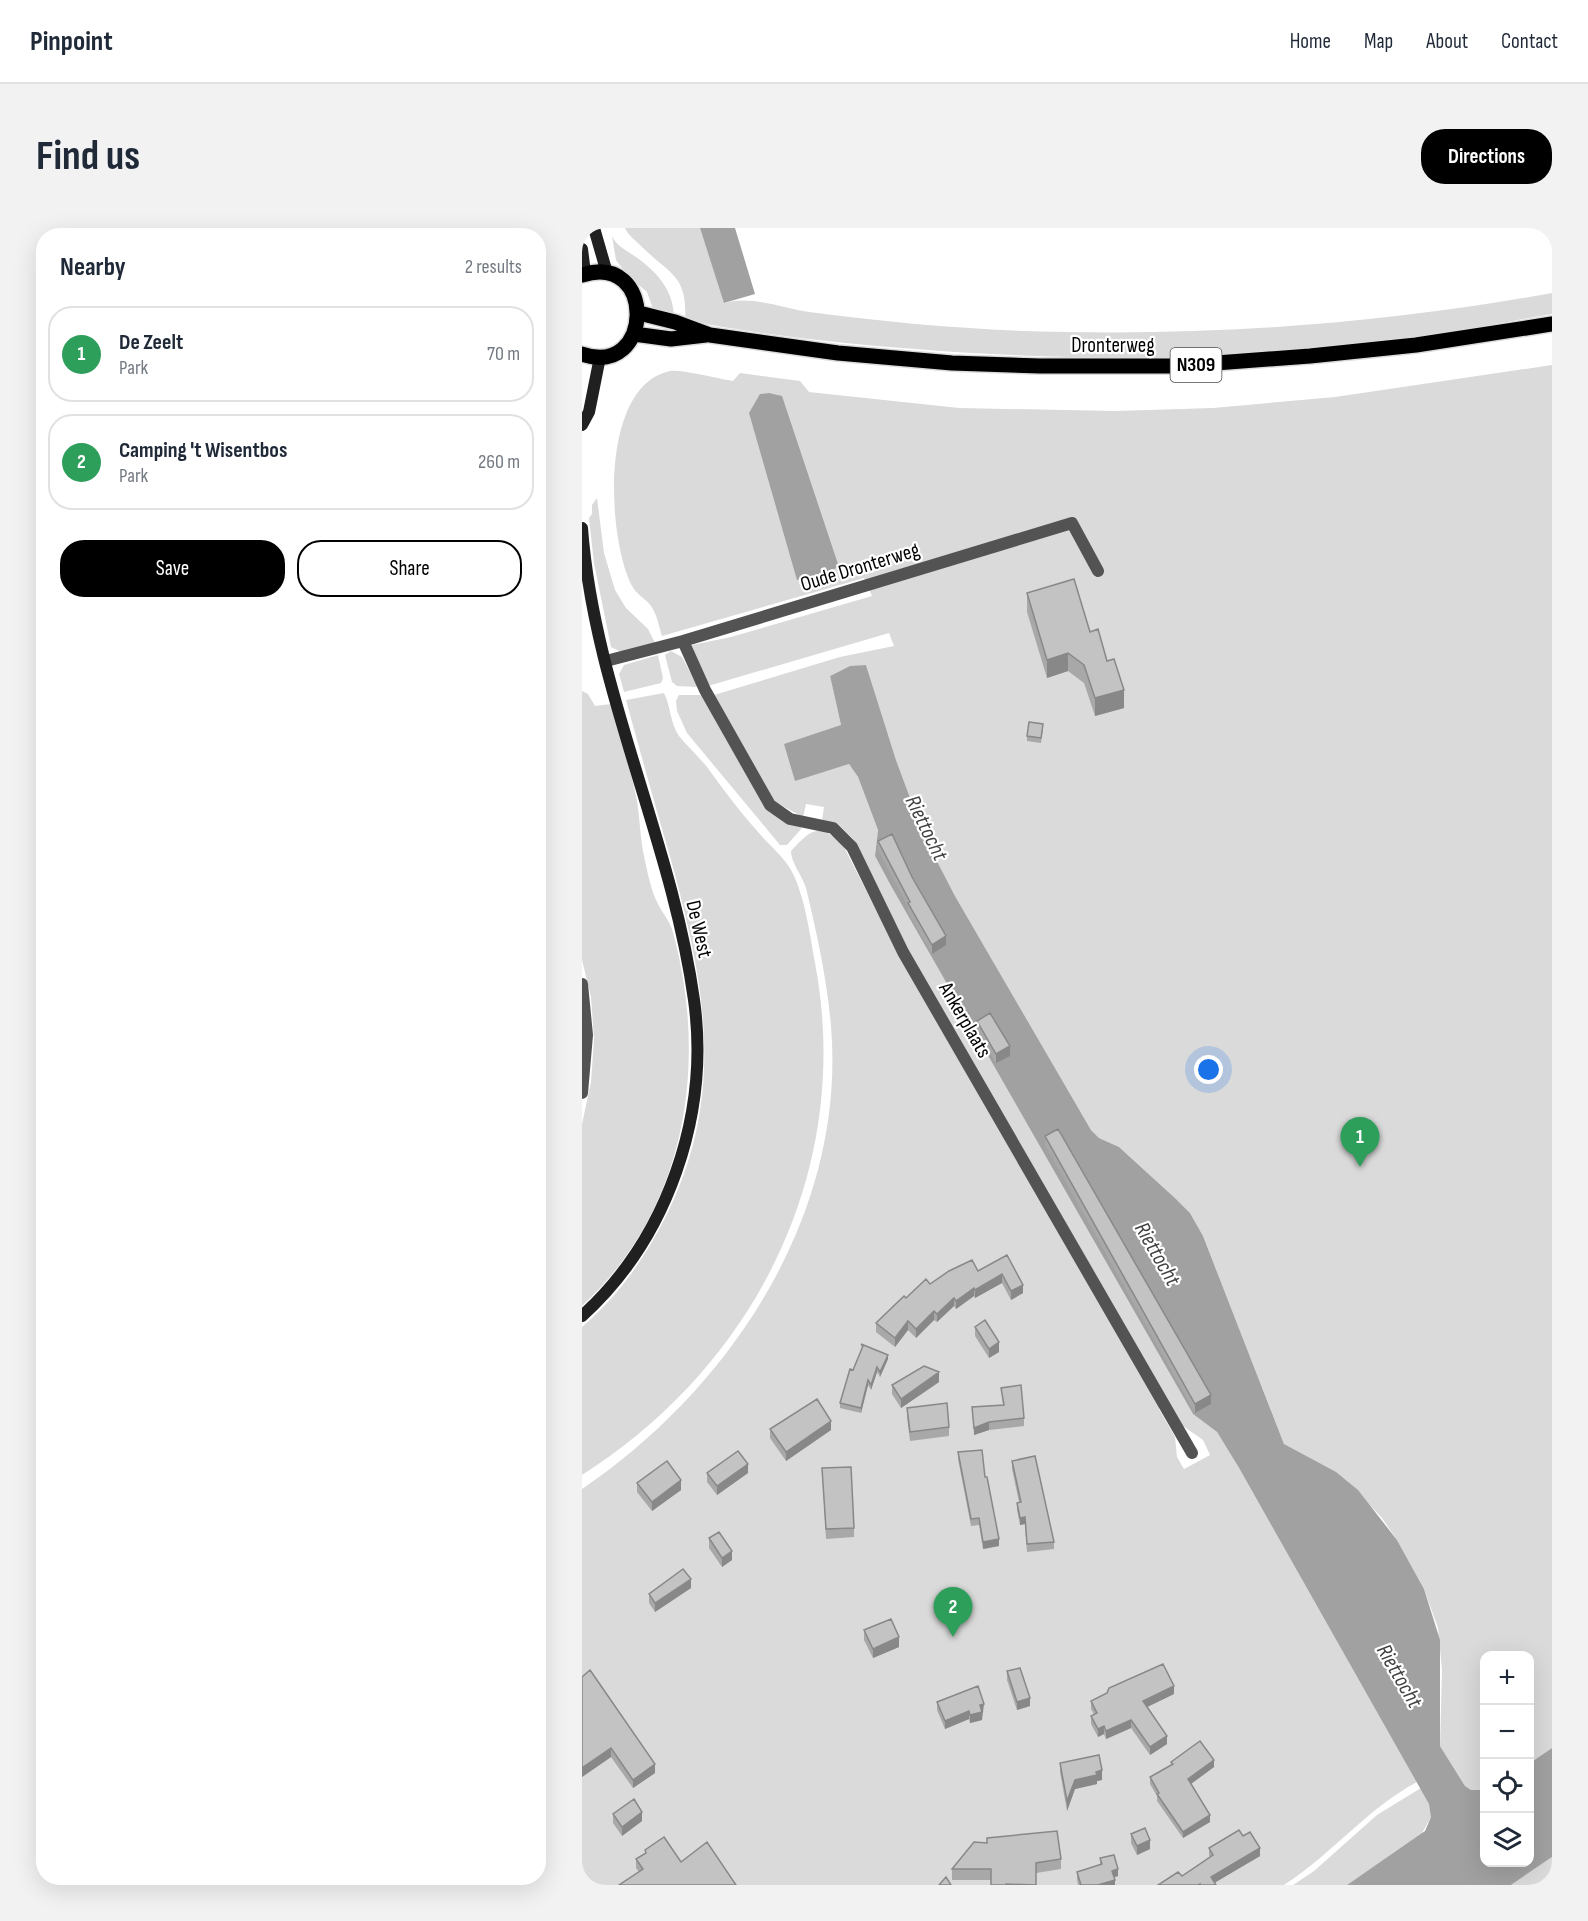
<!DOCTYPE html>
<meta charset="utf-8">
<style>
body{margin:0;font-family:"Sofia Sans Condensed",sans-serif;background:#f2f2f3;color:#1f2937}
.controls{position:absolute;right:18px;bottom:18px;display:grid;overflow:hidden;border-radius:12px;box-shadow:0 6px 24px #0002}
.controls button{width:54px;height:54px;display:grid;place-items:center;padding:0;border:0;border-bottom:2px solid #e0e1e3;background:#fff;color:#1f2937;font:30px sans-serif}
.you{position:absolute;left:627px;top:842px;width:21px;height:21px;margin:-15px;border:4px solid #fff;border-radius:50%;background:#1a73e8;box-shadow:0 0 0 9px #1a73e833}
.badge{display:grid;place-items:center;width:39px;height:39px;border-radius:50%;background:#000;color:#fff;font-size:20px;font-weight:700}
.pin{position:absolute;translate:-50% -50px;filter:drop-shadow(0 2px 3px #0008)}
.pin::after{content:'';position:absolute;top:32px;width:21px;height:18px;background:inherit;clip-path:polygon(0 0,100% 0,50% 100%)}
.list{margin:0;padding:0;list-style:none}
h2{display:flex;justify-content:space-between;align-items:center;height:78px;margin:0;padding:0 24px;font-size:26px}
h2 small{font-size:20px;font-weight:400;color:#747a83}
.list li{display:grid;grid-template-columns:39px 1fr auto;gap:18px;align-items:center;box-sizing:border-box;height:96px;margin:0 12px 12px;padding:0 12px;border:2px solid #e0e1e3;border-radius:24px}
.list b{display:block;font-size:22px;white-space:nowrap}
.list p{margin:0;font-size:20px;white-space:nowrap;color:#747a83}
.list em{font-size:20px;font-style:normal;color:#747a83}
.actions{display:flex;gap:12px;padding:18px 24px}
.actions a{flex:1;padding:14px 0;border:2px solid #000;border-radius:24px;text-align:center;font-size:21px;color:#000}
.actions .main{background:#000;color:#fff}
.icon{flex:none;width:33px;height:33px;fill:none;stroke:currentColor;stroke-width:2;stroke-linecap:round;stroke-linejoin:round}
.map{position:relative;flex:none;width:970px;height:1657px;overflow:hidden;border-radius:24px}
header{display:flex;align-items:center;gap:36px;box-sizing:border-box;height:84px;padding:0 30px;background:#fff;border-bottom:2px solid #e0e1e3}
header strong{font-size:28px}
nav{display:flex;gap:33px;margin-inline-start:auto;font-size:21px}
.intro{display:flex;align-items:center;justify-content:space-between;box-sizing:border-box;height:144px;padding:0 36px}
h1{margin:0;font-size:42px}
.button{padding:15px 27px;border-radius:24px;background:#000;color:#fff;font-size:21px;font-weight:700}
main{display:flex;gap:36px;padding:0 36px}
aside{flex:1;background:#fff;border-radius:24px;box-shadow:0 6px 24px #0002}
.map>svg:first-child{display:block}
</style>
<header>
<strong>Pinpoint</strong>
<nav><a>Home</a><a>Map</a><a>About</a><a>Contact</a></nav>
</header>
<div class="intro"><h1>Find us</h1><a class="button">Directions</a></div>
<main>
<aside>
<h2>Nearby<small>2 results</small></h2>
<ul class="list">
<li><span class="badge" style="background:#2e9e5b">1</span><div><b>De Zeelt</b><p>Park</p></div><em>70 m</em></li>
<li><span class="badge" style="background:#2e9e5b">2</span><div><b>Camping 't Wisentbos</b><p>Park</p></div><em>260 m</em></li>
</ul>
<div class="actions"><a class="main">Save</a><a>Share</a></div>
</aside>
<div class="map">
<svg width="970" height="1657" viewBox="0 0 970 1657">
<rect width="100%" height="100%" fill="#fff"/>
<path fill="#dadada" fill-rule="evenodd" d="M 43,0 L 118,0 L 143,75 C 169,67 200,80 227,84 C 311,95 399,103 484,104 C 647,107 810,94 970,65 L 970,86 C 922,94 875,104 827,110 C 664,134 497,134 333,121 C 255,115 180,107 103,92 C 106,47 87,46 58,17 C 53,12 46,7 43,0 Z
M 30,8 C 34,17 42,21 51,27 C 73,42 91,60 92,88 L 71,81 L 65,64 L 46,48 L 34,32 Z
M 970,137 L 970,1520 L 948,1535 L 948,1428 L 903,1428 L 902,1562 L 889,1562 L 883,1558 L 858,1518 L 860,1442 L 856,1400 L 842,1361 L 815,1312 L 800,1290 L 765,1253 L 702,1216 L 621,1008 L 608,985 L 594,971 L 537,919 L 517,910 L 509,902 L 373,668 L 343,610 L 314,532 L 284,437 L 262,441 L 248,448 L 259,497 L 213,552 L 267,536 L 276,549 L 296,602 L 293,628 L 309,658 L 611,1186 L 635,1204 L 657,1238 L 835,1554 C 786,1580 749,1627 702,1657 L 0,1657 L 0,1261 C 145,1163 265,989 249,798 C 245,751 235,706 224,660 C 220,647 209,635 209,623 C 229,602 235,595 260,615 L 322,737 L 578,1179 L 577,1181 L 593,1209 L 595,1229 L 602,1241 L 628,1227 L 621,1212 L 601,1198 L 326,721 L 271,611 L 256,596 L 240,592 L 242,579 L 224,576 L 221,589 L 193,574 L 132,467 L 258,429 L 312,418 L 307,405 L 126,458 L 113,433 L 110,417 L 149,409 L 290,368 L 282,350 L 80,408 C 77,399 75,386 69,378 C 64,371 54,366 50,358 C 25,310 17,158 88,143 C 97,141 139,151 151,153 L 158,145 L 218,153 L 227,164 L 377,180 L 533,183 L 631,180 L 753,169 ZM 187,165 L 215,351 L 178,166 Z
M 15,270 L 22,325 L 33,362 L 44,380 L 66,401 L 73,415 L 39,424 L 29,419 L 12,335 L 7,290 L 10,286 L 10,277 Z
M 89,423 L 100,429 L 116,459 L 95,458 L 90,454 L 83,427 Z
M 76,427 L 81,450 L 79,455 L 42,464 L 37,446 L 42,437 Z
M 0,463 L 6,466 L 13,478 L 29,476 C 37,508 49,541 55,573 C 58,591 58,610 62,628 C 65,642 69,663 76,676 C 84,691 89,693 93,712 C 126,842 102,984 0,1078 L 0,896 L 9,854 L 12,811 L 9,769 L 0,732 Z
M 82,465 C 89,479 88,495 97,508 C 106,519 116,528 125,539 C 141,561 158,584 176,604 C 189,619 206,632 213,650 C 224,676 228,708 233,735 C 272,941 174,1136 0,1247 L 0,1099 C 35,1069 61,1033 82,992 C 146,867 123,754 87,625 C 72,574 58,523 44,472 Z
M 97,467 L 119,467 L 197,590 L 220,600 L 205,617 L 198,617 L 105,505 L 95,483 L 94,473 Z
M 839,1560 L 849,1580 L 849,1589 L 839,1607 L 765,1657 L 711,1657 L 732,1643 L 795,1587 Z
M 970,1629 L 970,1657 L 929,1657 Z"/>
<path fill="#a1a1a1" d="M 118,0 L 153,0 L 173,66 L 142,75 Z
M 187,165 L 200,168 L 257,339 L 232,349 L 215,352 L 167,185 L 178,166 Z
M 284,437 L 314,532 L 343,610 L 373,668 L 509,902 L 517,910 L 537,919 L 594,971 L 608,985 L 621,1008 L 702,1216 L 754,1244 L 776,1262 L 815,1312 L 842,1361 L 858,1412 L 858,1518 L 883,1558 L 889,1562 L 902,1562 L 903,1634 L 948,1634 L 948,1535 L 970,1520 L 970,1629 L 929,1657 L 765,1657 L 843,1603 L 849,1589 L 847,1576 L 656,1238 L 635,1204 L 611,1186 L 309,658 L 293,628 L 296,602 L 276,549 L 267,536 L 213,553 L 202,516 L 259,497 L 248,448 L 268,438 Z"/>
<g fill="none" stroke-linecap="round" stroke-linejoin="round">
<defs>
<path id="primary" d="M 0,47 C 75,23 72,151 0,126
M 57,85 L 93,94 L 128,107 L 256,125 L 370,135 L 458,138 L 594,138 L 728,128 L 834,117 L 970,96
M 52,106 L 89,111 L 124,107"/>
</defs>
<use href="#primary" stroke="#dbdbdb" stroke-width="18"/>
<path stroke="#535353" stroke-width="12" d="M 101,413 L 123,462 L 188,577 L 208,591 L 251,600 L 270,619 L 321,724 L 610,1225
M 24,433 L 101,413 L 490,295 L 516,343
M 0,756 L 5,807 L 0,865"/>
<path stroke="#202020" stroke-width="12" d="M 12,0 L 25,45
M 0,21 L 3,45
M 0,197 L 7,184 L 18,129
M 0,300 C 12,462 90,612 112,772 C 128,886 86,1010 0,1088"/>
<use href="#primary" stroke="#000" stroke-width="15"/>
</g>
<path fill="#a8a8a8" d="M 445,365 L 508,404 L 525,433 L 542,480 L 513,488 L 502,455 L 486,443 L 465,450 L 445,384 Z
M 461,501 L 459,515 L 445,513 L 445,508 Z
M 296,613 L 330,649 L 364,717 L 350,726 L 326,684 L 326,679 L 296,622 Z
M 395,793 L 428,828 L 414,835 L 395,802 Z
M 463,908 L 629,1176 L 613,1185 L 463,917 Z
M 425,1027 L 441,1065 L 429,1072 L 420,1055 L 393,1070 L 392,1068 L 374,1081 L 372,1078 L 355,1094 L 352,1092 L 334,1110 L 326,1102 L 313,1119 L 294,1104 L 294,1095 L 324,1070 L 348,1056 L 396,1043 Z
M 393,1099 L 417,1124 L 407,1130 L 393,1108 Z
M 279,1116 L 306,1131 L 298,1149 L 295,1144 L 289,1162 L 286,1157 L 279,1185 L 258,1180 L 258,1175 L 280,1121 Z
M 357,1154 L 319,1180 L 310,1166 L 310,1157 Z
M 419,1160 L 442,1190 L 442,1198 L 407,1202 L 392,1207 L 390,1179 L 421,1177 Z
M 325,1180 L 367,1199 L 367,1208 L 328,1213 L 325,1189 Z
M 188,1201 L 249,1202 L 204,1233 L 188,1210 Z
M 376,1224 L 403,1249 L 417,1318 L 401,1321 L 397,1297 L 389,1298 L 376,1231 Z
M 430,1233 L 472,1314 L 472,1321 L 445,1324 L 443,1296 L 438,1297 L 435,1282 L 435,1275 L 437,1274 L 430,1241 Z
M 240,1240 L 272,1300 L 272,1309 L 244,1311 Z
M 125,1245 L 166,1245 L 135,1267 L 125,1254 Z
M 55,1255 L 99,1262 L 70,1283 L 55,1264 Z
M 127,1310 L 150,1332 L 140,1339 L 127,1320 Z
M 109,1360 L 73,1384 L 67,1375 L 67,1366 Z
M 282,1402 L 317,1419 L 291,1430 L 282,1412 Z
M 425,1443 L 448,1478 L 435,1482 L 425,1452 Z
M 0,1449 L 73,1545 L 51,1560 L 29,1529 L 0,1549 Z
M 592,1466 L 565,1479 L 585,1516 L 568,1527 L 549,1500 L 524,1511 L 522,1506 L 516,1509 L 509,1496 L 509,1488 L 512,1486 L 509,1481 L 509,1473 Z
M 355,1474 L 402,1483 L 400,1484 L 400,1492 L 388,1495 L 387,1491 L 363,1501 L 355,1482 Z
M 589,1534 L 632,1539 L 609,1556 L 628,1594 L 601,1610 L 575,1573 L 575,1568 L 568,1556 L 568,1549 L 589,1537 Z
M 478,1535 L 520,1552 L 515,1553 L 515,1556 L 493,1561 L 485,1583 L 478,1544 Z
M 31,1586 L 60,1593 L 40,1608 L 31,1595 Z
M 549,1606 L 568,1621 L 555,1627 L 549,1615 Z
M 661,1608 L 678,1628 L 633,1654 L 634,1657 L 576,1657 L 600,1648 L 628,1629 L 627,1627 L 627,1620 Z
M 63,1622 L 99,1634 L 154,1657 L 57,1644 L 54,1640 L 54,1631 L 63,1626 Z
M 518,1630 L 536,1648 L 532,1649 L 533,1657 L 496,1657 L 495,1651 L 495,1644 L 518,1637 Z
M 479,1631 L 479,1641 L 454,1645 L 454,1657 L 409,1657 L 409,1652 L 370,1652 L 370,1641 Z"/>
<path fill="#888" d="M 486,425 L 486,443 L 465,450 L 465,432 Z
M 542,462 L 542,480 L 513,488 L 513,470 Z
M 364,708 L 364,717 L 350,726 L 350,717 Z
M 428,818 L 428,828 L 414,835 L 414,826 Z
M 420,1046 L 420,1055 L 393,1070 L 393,1062 Z
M 441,1057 L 441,1065 L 429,1072 L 429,1063 Z
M 392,1060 L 392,1068 L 374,1081 L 374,1073 Z
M 372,1070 L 372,1078 L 355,1094 L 355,1086 Z
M 352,1083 L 352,1092 L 334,1110 L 334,1101 Z
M 326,1093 L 326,1102 L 313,1119 L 313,1110 Z
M 417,1114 L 417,1124 L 407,1130 L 407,1121 Z
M 306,1127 L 306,1131 L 298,1149 L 298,1144 Z
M 295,1139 L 295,1144 L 289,1162 L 289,1157 Z
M 357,1144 L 357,1154 L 319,1180 L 319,1171 Z
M 286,1152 L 286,1157 L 279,1185 L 279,1180 Z
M 629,1167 L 629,1176 L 613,1185 L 613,1176 Z
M 249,1193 L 249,1202 L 204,1233 L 204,1224 Z
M 407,1194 L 407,1202 L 392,1207 L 392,1200 Z
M 166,1236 L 166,1245 L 135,1267 L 135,1258 Z
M 99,1252 L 99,1262 L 70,1283 L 70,1274 Z
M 443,1289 L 443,1296 L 438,1297 L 438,1290 Z
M 417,1311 L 417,1318 L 401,1321 L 401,1314 Z
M 150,1323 L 150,1332 L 140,1339 L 140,1330 Z
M 109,1351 L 109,1360 L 73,1384 L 73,1375 Z
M 317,1409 L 317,1419 L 291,1430 L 291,1421 Z
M 592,1458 L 592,1466 L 561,1481 L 561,1473 Z
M 448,1470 L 448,1478 L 435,1482 L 435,1474 Z
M 402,1476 L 400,1492 L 388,1495 L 388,1487 L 398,1477 Z
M 387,1483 L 387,1491 L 363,1501 L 363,1493 Z
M 549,1492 L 549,1500 L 524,1511 L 524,1503 Z
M 522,1498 L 522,1506 L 516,1509 L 516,1501 Z
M 585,1508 L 585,1516 L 568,1527 L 568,1519 Z
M 29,1520 L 29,1529 L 0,1549 L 0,1540 Z
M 632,1532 L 632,1539 L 606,1558 L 606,1551 Z
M 73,1536 L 73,1545 L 51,1560 L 51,1552 Z
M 520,1542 L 520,1552 L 515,1553 L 515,1556 L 493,1561 L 485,1583 L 485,1573 L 493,1552 L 514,1544 Z
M 60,1584 L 60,1593 L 40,1608 L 40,1599 Z
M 628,1587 L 628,1594 L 601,1610 L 601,1604 Z
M 568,1612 L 568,1621 L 555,1627 L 555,1618 Z
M 678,1620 L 678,1628 L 629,1657 L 629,1649 Z
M 536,1641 L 536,1648 L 530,1650 L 530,1643 Z
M 533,1652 L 533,1657 L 516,1657 Z"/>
<path fill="#c3c3c3" stroke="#888" stroke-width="1.5" d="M 492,351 L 508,404 L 516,401 L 525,433 L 532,431 L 542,462 L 513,470 L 502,437 L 486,425 L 465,432 L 445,365 Z
M 447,494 L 461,496 L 459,510 L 445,508 Z
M 310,606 L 330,649 L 364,708 L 350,717 L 326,675 L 328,674 L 296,613 Z
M 408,785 L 428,818 L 414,826 L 395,793 Z
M 476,901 L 629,1167 L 613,1176 L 463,908 Z
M 425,1027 L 441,1057 L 429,1063 L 420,1046 L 393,1062 L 392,1060 L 374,1073 L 372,1070 L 355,1086 L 352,1083 L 334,1101 L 326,1093 L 313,1110 L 294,1095 L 322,1068 L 324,1070 L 344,1051 L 348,1056 L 367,1043 L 390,1032 L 396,1043 Z
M 403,1092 L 417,1114 L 407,1121 L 393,1099 Z
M 279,1116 L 306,1127 L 298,1144 L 295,1139 L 289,1157 L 286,1152 L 279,1180 L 258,1175 L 268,1141 L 271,1142 L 281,1118 Z
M 342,1138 L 357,1144 L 319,1171 L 310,1157 Z
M 439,1157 L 442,1190 L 407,1194 L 392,1200 L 390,1179 L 422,1177 L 419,1160 Z
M 235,1171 L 249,1193 L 204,1224 L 188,1201 Z
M 365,1175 L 367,1199 L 328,1204 L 325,1180 Z
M 400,1222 L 403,1249 L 405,1249 L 417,1311 L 401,1314 L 397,1290 L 389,1291 L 376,1224 Z
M 156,1223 L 166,1236 L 135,1258 L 125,1245 Z
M 453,1228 L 472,1314 L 445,1316 L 443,1289 L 438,1290 L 435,1275 L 439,1274 L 430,1233 Z
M 85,1233 L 99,1252 L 70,1274 L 55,1255 Z
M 269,1239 L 272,1300 L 244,1301 L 240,1240 Z
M 137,1304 L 150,1323 L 140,1330 L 127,1310 Z
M 101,1341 L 109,1351 L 73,1375 L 67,1366 Z
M 309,1391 L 317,1409 L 291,1421 L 282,1402 Z
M 581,1436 L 592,1458 L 561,1473 L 585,1508 L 568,1519 L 549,1492 L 524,1503 L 522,1498 L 516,1501 L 509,1488 L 515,1485 L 509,1473 L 525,1465 L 527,1460 Z
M 438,1440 L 448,1470 L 435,1474 L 425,1443 Z
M 8,1442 L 73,1536 L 51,1552 L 29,1520 L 0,1540 L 0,1449 Z
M 396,1458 L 402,1476 L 398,1477 L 400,1484 L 388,1487 L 387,1483 L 363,1493 L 355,1474 Z
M 618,1513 L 632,1532 L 606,1551 L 628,1587 L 601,1604 L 575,1566 L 577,1565 L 568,1549 L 591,1536 L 589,1534 Z
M 517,1527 L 520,1542 L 514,1544 L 515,1547 L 493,1552 L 485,1573 L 478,1535 Z
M 52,1571 L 60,1584 L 40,1599 L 31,1586 Z
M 563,1600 L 568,1612 L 555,1618 L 549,1606 Z
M 657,1602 L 661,1608 L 668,1604 L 678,1620 L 629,1649 L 634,1657 L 618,1657 L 618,1656 L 616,1657 L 576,1657 L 596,1644 L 600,1648 L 631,1627 L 627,1620 Z
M 475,1603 L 479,1631 L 454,1635 L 454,1657 L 424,1656 L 424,1657 L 409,1657 L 409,1641 L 370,1641 L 392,1614 L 405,1615 L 405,1610 Z
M 82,1609 L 99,1634 L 125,1614 L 154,1657 L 37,1657 L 61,1641 L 54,1631 L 64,1625 L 63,1622 Z
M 532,1627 L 536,1641 L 530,1643 L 533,1652 L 516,1657 L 499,1657 L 495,1644 L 520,1636 L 518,1630 Z
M 364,1649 L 369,1657 L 357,1657 Z"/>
<g text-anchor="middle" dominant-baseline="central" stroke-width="4.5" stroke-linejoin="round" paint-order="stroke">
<rect fill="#fff" stroke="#4c4c4c" stroke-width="1.5" x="588.5" y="120" width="51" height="34" rx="4.5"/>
<g font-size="20" font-weight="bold" fill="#000">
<text x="614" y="137">N309</text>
</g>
<g font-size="21" fill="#000" stroke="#fff">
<text x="531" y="117">Dronterweg</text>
<text transform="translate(278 339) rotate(-17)">Oude Dronterweg</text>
<text transform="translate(117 701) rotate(77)">De West</text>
<text transform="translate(383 792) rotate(60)">Ankerplaats</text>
</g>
<g font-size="22" font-style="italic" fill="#424242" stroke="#fff">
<text transform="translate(344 600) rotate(64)">Riettocht</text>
<text transform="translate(575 1026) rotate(60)">Riettocht</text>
<text transform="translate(817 1448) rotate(60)">Riettocht</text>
</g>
</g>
</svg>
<div class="controls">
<button>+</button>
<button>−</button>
<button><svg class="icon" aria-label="locate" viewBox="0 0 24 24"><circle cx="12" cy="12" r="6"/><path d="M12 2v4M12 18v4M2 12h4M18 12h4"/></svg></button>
<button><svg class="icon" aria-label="layers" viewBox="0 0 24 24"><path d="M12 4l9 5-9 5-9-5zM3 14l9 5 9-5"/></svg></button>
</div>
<div class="you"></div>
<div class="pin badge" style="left:778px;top:939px;background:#2e9e5b">1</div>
<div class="pin badge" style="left:371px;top:1409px;background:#2e9e5b">2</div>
</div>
</main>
